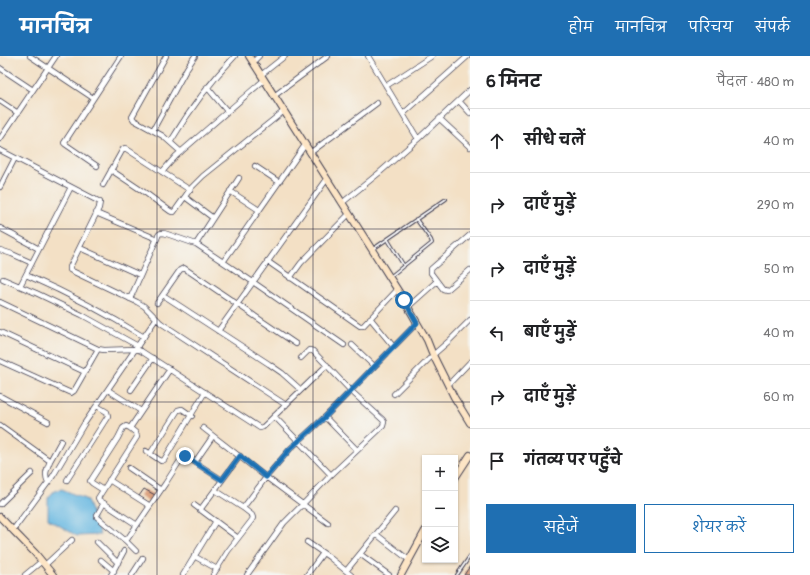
<!DOCTYPE html>
<html lang="hi">
<meta charset="utf-8">
<style>
body{margin:0;font-family:Pangolin,"Playpen Sans Deva",sans-serif;background:#f6f6f6;color:#202124}
.controls{position:absolute;right:12px;bottom:12px;display:grid;overflow:hidden;border-radius:0px;box-shadow:0 1px 3px #0004}
.controls button{width:36px;height:36px;display:grid;place-items:center;padding:0;border:0;border-bottom:1px solid #e0e0e0;background:#fff;color:#202124;font:20px sans-serif}
.stop{position:absolute;width:12px;height:12px;margin:-9px;border:3px solid #1f6fb2;border-radius:50%;background:#fff}
.stop.end{background:#1f6fb2;border-color:#fff;box-shadow:0 1px 4px #0008}
.list{margin:0;padding:0;list-style:none}
h2{display:flex;justify-content:space-between;align-items:center;height:52px;margin:0;padding:0 16px;font-size:17px}
h2 small{font-size:13px;font-weight:400;color:#757577}
.list li{display:grid;grid-template-columns:26px 1fr auto;gap:12px;align-items:center;box-sizing:border-box;height:64px;padding:0 16px;border-top:1px solid #e0e0e0}
.list b{display:block;font-size:15px;white-space:nowrap}
.list em{font-size:13px;font-style:normal;color:#757577}
.actions{display:flex;gap:8px;padding:12px 16px}
.actions a{flex:1;padding:9px 0;border:1px solid #1f6fb2;border-radius:0px;text-align:center;font-size:14px;color:#1f6fb2}
.actions .main{background:#1f6fb2;color:#fff}
.icon{flex:none;width:22px;height:22px;fill:none;stroke:currentColor;stroke-width:2;stroke-linecap:round;stroke-linejoin:round}
.map{position:relative;flex:none;width:470px;height:519px;overflow:hidden}
header{display:flex;align-items:center;gap:24px;box-sizing:border-box;height:56px;padding:0 20px;background:#1f6fb2;color:#fff}
header strong{font-size:19px}
nav{display:flex;gap:22px;margin-inline-start:auto;font-size:14px}
main{display:flex}
aside{flex:1;background:#fff}
.map>svg:first-child{display:block}
</style>
<header>
<strong>मानचित्र</strong>
<nav><a>होम</a><a>मानचित्र</a><a>परिचय</a><a>संपर्क</a></nav>
</header>
<main>
<div class="map">
<svg width="470" height="519" viewBox="0 0 470 519">
<rect width="100%" height="100%" fill="#f6f6f2"/>
<filter id="ink" filterUnits="userSpaceOnUse"><feTurbulence type="fractalNoise" baseFrequency=".025" numOctaves="2"/><feDisplacementMap in="SourceGraphic" scale="8" xChannelSelector="R" yChannelSelector="G"/><feConvolveMatrix kernelMatrix="1 2 1 2 8 2 1 2 1" color-interpolation-filters="sRGB"/></filter>
<filter id="wash" filterUnits="userSpaceOnUse"><feTurbulence type="fractalNoise" baseFrequency=".012" numOctaves="4" result="noise"/><feDisplacementMap in="SourceGraphic" scale="16" xChannelSelector="R" yChannelSelector="G"/><feGaussianBlur stdDeviation="0.9" result="paint"/><feColorMatrix in="noise" values="0 0 0 0 0 0 0 0 0 0 0 0 0 0 0 0 0 1.4 0 .05"/><feComposite in="paint" operator="in"/></filter>
<g filter="url(#wash)">
<rect width="100%" height="100%" fill="#f3e0c5"/>
<path fill="#64b6e0" stroke="#436c8e" d="M 62,433 L 87,444 L 100,479 L 77,480 L 48,463 L 48,442 L 54,435 Z"/>
<g id="blocks">
<path fill="#d8966f" d="M 144,433 L 155,439 L 150,447 L 139,440 Z
M 470,510 L 470,519 L 464,519 Z"/>
</g>
</g>
<g filter="url(#ink)">
<use href="#blocks" fill-opacity="0" stroke="#413e50" stroke-width="1"/>
<g fill="none" stroke-linecap="round" stroke-linejoin="round">
<defs>
<path id="lane" d="M 388,184 L 404,210
M 373,193 L 446,143
M 391,220 L 432,187 L 431,184 L 416,163
M 457,519 L 470,500"/>
<path id="street" d="M 30,0 L 93,42
M 166,0 L 132,61 L 134,64 L 163,80 L 181,96
M 368,0 L 418,83
M 253,6 L 259,0
M 0,12 L 33,34
M 261,19 L 285,0
M 386,30 L 432,0
M 207,31 L 227,55
M 274,40 L 328,0
M 0,45 L 18,57
M 459,45 L 470,57
M 403,58 L 468,0
M 440,63 L 470,91
M 153,74 L 187,12 L 195,0
M 0,83 L 56,0
M 171,85 C 189,55 210,26 235,0
M 0,94 L 100,146 L 99,152 L 70,211 L 70,214 L 72,215 L 137,246 L 144,250 L 161,267 L 286,349
M 310,97 L 377,47
M 97,110 L 65,88 L 64,87 L 121,0
M 255,110 L 279,126
M 111,114 L 147,138 L 170,155 L 172,156 L 174,156 L 191,132 L 203,120 L 284,55
M 162,116 L 176,100 L 264,24
M 103,129 L 123,93 L 125,92 L 190,134
M 0,131 L 15,102
M 230,135 L 259,154
M 185,141 L 213,162
M 342,147 L 379,117 L 418,83 L 470,34
M 96,157 L 157,183
M 0,172 L 39,193
M 196,188 L 239,122
M 80,192 L 140,219
M 0,194 L 12,198 L 32,207
M 267,205 L 360,270 L 363,270 L 397,234
M 223,206 L 305,89
M 26,219 C 67,237 106,257 144,281
M 290,222 L 301,207 L 349,158
M 3,223 L 36,237 L 82,259 L 138,290
M 437,225 L 431,217 L 431,213 L 470,179
M 20,230 L 71,131
M 163,239 L 269,308 L 282,317 L 301,334
M 130,243 L 158,180 C 159,177 161,177 164,177 L 196,188 L 253,226 L 344,289
M 0,246 L 98,293 L 104,294 L 136,293 L 141,295 L 260,372 L 263,371 L 327,309
M 157,247 L 180,214 L 184,212 L 296,288
M 408,251 L 437,225 L 443,233 L 447,234 L 470,214
M 370,262 L 393,290
M 218,275 L 327,123
M 0,276 L 85,316
M 352,289 L 374,310
M 0,305 L 71,337 L 74,335 L 98,293
M 448,329 L 470,306
M 108,334 L 141,355
M 131,334 L 153,302
M 394,338 L 433,299 L 449,285 L 470,264
M 0,340 L 48,366
M 274,360 L 331,419
M 325,361 L 357,394
M 0,369 L 50,405 C 47,413 44,418 48,426
M 203,372 L 266,421 L 328,467
M 146,395 L 161,405 L 164,404 L 205,336
M 150,398 L 178,354 L 182,353 L 192,360
M 50,405 L 61,385
M 195,406 L 213,380
M 129,412 L 161,434
M 67,424 L 108,360 L 107,356 L 97,350
M 109,424 L 150,450
M 103,434 L 92,427 L 90,425 L 91,424 L 118,382 L 123,372 L 126,370 L 130,372
M 215,434 L 243,452
M 104,447 L 97,459 L 97,461 L 126,485 L 136,495
M 0,448 L 32,417
M 194,449 L 238,482
M 200,454 L 240,400
M 137,469 L 99,444 L 98,442 L 137,381 L 136,377 L 130,372 L 170,313
M 13,474 L 53,420 L 84,368 L 156,263
M 376,478 L 409,504
M 126,485 L 165,428 L 183,400 L 187,401 L 222,424
M 97,486 L 118,507
M 307,486 L 329,501 L 351,519
M 360,498 L 389,519
M 194,500 L 217,513
M 101,504 L 114,515
M 45,509 L 72,484
M 346,515 L 395,455
M 25,519 L 42,505
M 111,519 L 124,495
M 132,519 L 143,502
M 183,519 L 216,465
M 213,519 L 228,495 L 252,464 L 253,462 L 252,459 L 243,452 L 267,420 L 290,393 L 325,361 L 417,267
M 247,519 L 284,467 L 306,445 L 331,419 L 383,370 L 384,366 L 383,364 L 350,334 L 313,295 L 309,294 L 301,302
M 307,519 L 323,497"/>
<path id="secondary" d="M 249,0 L 404,244 L 427,284 L 433,299 L 454,341 L 470,367
M 455,422 L 470,399
M 0,461 L 35,497 L 53,519
M 401,519 L 425,475"/>
</defs>
<use href="#lane" stroke="#413e50" stroke-width="4"/>
<use href="#street" stroke="#413e50" stroke-width="6"/>
<use href="#secondary" stroke="#413e50" stroke-width="8"/>
<use href="#lane" stroke="#fff" stroke-width="2"/>
<use href="#street" stroke="#fff" stroke-width="4.5"/>
<use href="#secondary" stroke="#fde5c5" stroke-width="6"/>
</g>
</g>
<g fill="none" stroke-linecap="round" stroke-linejoin="round" filter="url(#ink)">
<path stroke="#1f6fb2" stroke-width="5" d="M 185,400 L 222,424 L 240,400 L 266,421 L 290,393 L 325,361 L 417,267 L 404,244"/>
</g>
<path fill="none" stroke="#22223b" stroke-width="1" stroke-opacity="0.55" d="M 157,0 L 157,519M 313,0 L 313,519M 0,173 L 470,173M 0,346 L 470,346"/>
</svg>
<div class="controls">
<button>+</button>
<button>−</button>
<button><svg class="icon" aria-label="layers" viewBox="0 0 24 24"><path d="M12 4l9 5-9 5-9-5zM3 14l9 5 9-5"/></svg></button>
</div>
<div class="stop" style="left:404px;top:244px"></div>
<div class="stop end" style="left:185px;top:400px"></div>
</div>
<aside>
<h2>6 मिनट<small>पैदल · 480 m</small></h2>
<ul class="list">
<li><svg class="icon" aria-label="ahead" viewBox="0 0 24 24"><path d="M12 20V5M6 11l6-6 6 6"/></svg><div><b>सीधे चलें</b></div><em>40 m</em></li>
<li><svg class="icon" aria-label="right" viewBox="0 0 24 24"><path d="M7 20v-9h11M14 6l5 5-5 5"/></svg><div><b>दाएँ मुड़ें</b></div><em>290 m</em></li>
<li><svg class="icon" aria-label="right" viewBox="0 0 24 24"><path d="M7 20v-9h11M14 6l5 5-5 5"/></svg><div><b>दाएँ मुड़ें</b></div><em>50 m</em></li>
<li><svg class="icon" aria-label="left" viewBox="0 0 24 24"><path d="M17 20v-9H6M10 6l-5 5 5 5"/></svg><div><b>बाएँ मुड़ें</b></div><em>40 m</em></li>
<li><svg class="icon" aria-label="right" viewBox="0 0 24 24"><path d="M7 20v-9h11M14 6l5 5-5 5"/></svg><div><b>दाएँ मुड़ें</b></div><em>60 m</em></li>
<li><svg class="icon" aria-label="arrive" viewBox="0 0 24 24"><path d="M6 21V4h12l-3 4 3 4H6"/></svg><div><b>गंतव्य पर पहुँचे</b></div></li>
</ul>
<div class="actions"><a class="main">सहेजें</a><a>शेयर करें</a></div>
</aside>
</main>
